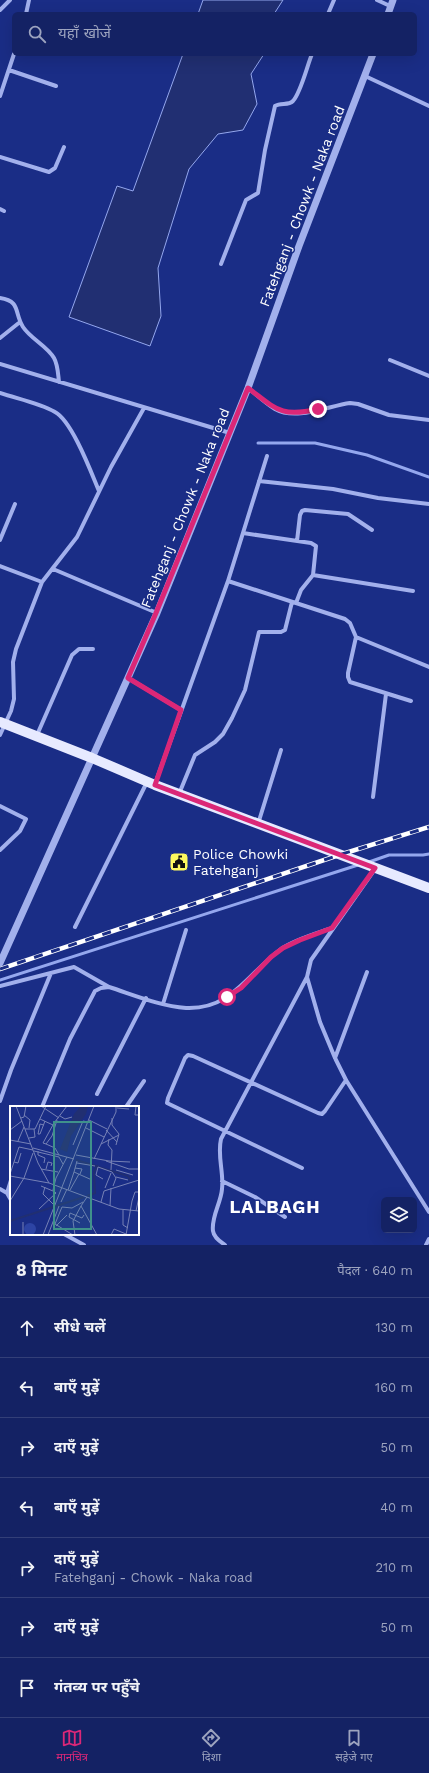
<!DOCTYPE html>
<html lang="hi">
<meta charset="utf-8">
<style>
body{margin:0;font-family:"Work Sans","Noto Sans Devanagari",sans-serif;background:#212f6d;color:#f1f3f6}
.controls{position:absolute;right:12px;bottom:12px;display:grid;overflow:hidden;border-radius:6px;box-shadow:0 4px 16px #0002}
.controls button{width:36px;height:36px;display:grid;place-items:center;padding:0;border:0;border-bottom:1px solid #333f78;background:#142264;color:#f1f3f6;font:20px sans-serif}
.stop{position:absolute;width:12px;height:12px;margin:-9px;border:3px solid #db2777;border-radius:50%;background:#fff}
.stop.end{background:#db2777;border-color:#fff;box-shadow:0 1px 4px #0008}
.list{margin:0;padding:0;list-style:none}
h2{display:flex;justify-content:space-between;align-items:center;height:52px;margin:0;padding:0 16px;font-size:17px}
h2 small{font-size:13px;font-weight:400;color:#9da4bf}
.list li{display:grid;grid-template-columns:26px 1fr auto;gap:12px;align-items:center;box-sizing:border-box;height:60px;padding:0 16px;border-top:1px solid #333f78}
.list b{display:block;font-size:15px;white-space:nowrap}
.list p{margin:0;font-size:13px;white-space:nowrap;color:#9da4bf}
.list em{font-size:13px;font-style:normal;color:#9da4bf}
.icon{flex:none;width:22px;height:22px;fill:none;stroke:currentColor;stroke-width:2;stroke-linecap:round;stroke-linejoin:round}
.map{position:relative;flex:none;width:429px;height:1245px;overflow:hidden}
.search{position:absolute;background:#142264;box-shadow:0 4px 16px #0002;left:12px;right:12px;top:12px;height:44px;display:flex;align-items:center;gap:10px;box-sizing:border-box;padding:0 14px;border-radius:6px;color:#9da4bf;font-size:15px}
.sheet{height:472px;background:#142264}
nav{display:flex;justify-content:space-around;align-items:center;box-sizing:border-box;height:56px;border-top:1px solid #333f78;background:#142264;font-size:11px;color:#9da4bf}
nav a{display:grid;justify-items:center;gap:2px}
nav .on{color:#db2777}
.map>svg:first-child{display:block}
</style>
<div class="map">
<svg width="429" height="1245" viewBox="0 0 429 1245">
<rect width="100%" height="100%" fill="#1a2d86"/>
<path fill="#212f72" stroke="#94a7ee" d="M 203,0 L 283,0 L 274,14 L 198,14 Z
M 183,54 L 264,54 L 251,74 L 257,104 L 243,130 L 218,134 L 189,169 L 158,268 L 161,316 L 150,346 L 69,317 L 117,186 L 133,191 Z"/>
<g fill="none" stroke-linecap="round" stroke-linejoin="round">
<path stroke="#94a7ee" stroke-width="3" d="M 258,443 L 315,443 L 367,455 L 429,477
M 369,862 L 389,855 L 423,855 L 429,854
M 0,980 L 358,865"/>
<path stroke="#a2b0ec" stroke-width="4" d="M 377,0 L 390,6
M 0,10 L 10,0
M 26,14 L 29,0
M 328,14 L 334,0
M 9,70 L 56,86
M 365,76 L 429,106
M 0,96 L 14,54
M 0,157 L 49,172 L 55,168 L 64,147
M 0,209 L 4,211
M 221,264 L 246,200 L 258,193 L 265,150 L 275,106 C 281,102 288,106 293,101 C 301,92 307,66 312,54
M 0,298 C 21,301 14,313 23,327 C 31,339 47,346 54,358 C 58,365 58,374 59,382
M 0,338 L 20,322
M 390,360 L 429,376
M 0,364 L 230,433
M 248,388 C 257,395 265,403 275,409 C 296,421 328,406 350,403 L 358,404 L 389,415 L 429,420
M 0,393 C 18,399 39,403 55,412 C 72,421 91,472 99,491
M 267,456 L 228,581 L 345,619 L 350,623 L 356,637 L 429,667
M 259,481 L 333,489 L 378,498 L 429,504
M 243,533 L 311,543 L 316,546 L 313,575 L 301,590 L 296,603
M 0,540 L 15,504
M 297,541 L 300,515 L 302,511 L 305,510 L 348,514 L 372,530
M 0,566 L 42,582
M 53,569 L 157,613
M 313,575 L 413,591
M 356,637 L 348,673 L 348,677 L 350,682 L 411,701
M 128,678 L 181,710
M 0,735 L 11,711 L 14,699 L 13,662 L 16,649 L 42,582 L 77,537 L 111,467 L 144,408
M 37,735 L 72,655 L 79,649 L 93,649
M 155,784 L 228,581
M 179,794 L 195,755 L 215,742 L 223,734 L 232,718 L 245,690 L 259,632 L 281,632 L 285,630 L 292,602
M 373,797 L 386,694
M 0,806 L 26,819 L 20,831 L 0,850
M 258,824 L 281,750
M 375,869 L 311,960 L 307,977 L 320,1022 L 335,1058 L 346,1080 L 429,1212
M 75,927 L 147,782
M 0,986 L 74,967 L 109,987
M 163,1004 L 186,930
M 335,1058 L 367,972
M 97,1094 L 146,998
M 0,1101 L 11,1070 L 51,973
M 42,1107 L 70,1039 L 95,991 L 101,988 L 109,987 C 134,995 160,1006 186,1008 C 232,1010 249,972 281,949 C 296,939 315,934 332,928
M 126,1107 L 144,1081
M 302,1168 L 167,1103 L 168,1098 L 185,1058 L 188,1055 L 193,1056 L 318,1113 L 322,1114 L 325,1111 L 346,1080
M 11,1180 L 7,1193 L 11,1200
M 222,1181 L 255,1197 L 285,1217
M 0,1189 L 7,1193
M 64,1234 L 84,1245
M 225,1245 C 220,1241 214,1238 213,1231 C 211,1217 221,1203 222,1189 C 224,1172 217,1156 221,1139 L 307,977
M 426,1245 L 429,1239"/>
<path stroke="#a2b0ec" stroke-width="7" d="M 388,14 L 393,0
M 0,963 L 157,613 L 248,388 L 299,246 L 373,54"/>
<path stroke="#e7eaff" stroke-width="10" d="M 0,722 L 92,758 L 155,785 L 429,888"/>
<defs>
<path id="rail" d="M 0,969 L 339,855 L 429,827"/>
</defs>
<use href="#rail" stroke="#fff" stroke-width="4.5"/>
<use href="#rail" stroke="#1a2d86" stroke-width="3" stroke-dasharray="9" stroke-linecap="butt"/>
</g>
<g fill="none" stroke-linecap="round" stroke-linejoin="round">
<path stroke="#db2777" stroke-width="5" d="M 227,997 L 241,988 L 271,957 L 283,948 L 300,940 L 332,928 L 375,868 L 155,785 L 181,710 L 128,678 L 156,613 L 248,388 C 276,409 281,418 318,409"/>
</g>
<defs>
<symbol id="civic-square" viewBox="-11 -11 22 22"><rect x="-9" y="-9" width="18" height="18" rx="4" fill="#fef95e" stroke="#1a2d86"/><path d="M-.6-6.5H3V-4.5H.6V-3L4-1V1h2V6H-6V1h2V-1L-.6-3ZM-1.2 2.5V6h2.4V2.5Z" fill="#111"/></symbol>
</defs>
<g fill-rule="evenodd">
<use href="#civic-square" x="168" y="851" width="22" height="22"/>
</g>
<g text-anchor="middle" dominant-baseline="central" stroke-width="3" stroke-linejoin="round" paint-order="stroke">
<g font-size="14" fill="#fff" stroke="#1a2d86">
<text transform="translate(302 206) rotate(-69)">Fatehganj - Chowk - Naka road</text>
<text transform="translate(185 508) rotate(-68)">Fatehganj - Chowk - Naka road</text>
</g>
<g font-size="14" fill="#fff" stroke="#1a2d86" text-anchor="start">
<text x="193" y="854">Police Chowki<tspan x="193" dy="16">Fatehganj</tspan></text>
</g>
<g font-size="18" font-weight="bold" letter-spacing="1" fill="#fff" stroke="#1a2d86">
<text x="275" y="1206">LALBAGH</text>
</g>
</g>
<g transform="translate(10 1106)">
<rect width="129" height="129" fill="#1a2d86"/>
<path d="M14 123a6 6 0 1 1 12 0a6 6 0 1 1-12 0Z" fill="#2d44a4"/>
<path d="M 71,0 L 78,0 L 76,8 L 61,30 L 57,46 L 50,43 L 64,8 Z" fill="#212f72"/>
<path fill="none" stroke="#212f72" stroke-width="2" d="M 66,54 L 118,70 L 120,74M 77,90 L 85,87 L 84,66 L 88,59M 0,115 L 74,91"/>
<path fill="none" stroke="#7681b6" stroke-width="1" d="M 6,0 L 28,57 L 39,77M 31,0 L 49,12M 126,0 L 125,9 L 129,9M 107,2 L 119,3M 14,9 L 20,14 L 19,22M 50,10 L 55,13 L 62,11M 11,12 L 14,11 L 16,0M 102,12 L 102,19 L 109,28 L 106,39M 30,13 L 43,19M 47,14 L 42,30 L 36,38 L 33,37 L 44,17 L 57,0M 79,14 L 97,23M 76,22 L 94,31M 15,23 L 25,23 L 36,0M 0,24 L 12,15M 96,24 L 107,36M 30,28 L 28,28 L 30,18 L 34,19M 30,28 L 35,15M 19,32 L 25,31 L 24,23M 99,33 L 98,39 L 102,44 L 101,64M 0,34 L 21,38M 8,35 L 14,21M 36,38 L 45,42 L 49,49M 91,38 L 109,29M 63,39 L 73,15 L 78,16M 23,42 L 64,53M 24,45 L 49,51 L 53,58M 28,45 L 28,49 L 35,52 L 34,57M 66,49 L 99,55 L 120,56M 84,53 L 106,6 L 106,0M 67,55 L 64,66 L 82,74M 96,55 L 119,63 L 129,63M 4,56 L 8,57 L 11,47M 67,57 L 85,60M 65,62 L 72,63 L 70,68M 31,63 L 48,66M 36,63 L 38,56 L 42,57 L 41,60M 106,64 L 123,69M 0,68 L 9,41 L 23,44M 0,70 L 39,77 L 109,103 L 129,105M 106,71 L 118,74M 93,73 L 86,69 L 88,61 L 102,66 L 106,72 L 103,80M 31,80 L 43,85M 35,81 L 33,88 L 44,99M 95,82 L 101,67M 58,84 L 64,66M 60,84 L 69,68M 77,91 L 71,100 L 87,129M 0,95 L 14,72 L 23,47M 51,96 L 57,83M 91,96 L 94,85 L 129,74M 100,100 L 101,82M 29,103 L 46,87 L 43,84 L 46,72 L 57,51M 113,104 L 113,119 L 118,122M 126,105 L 129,91M 13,116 L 13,129M 70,117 L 59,111 L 60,107 L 72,112 L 74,109M 46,120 L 57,109M 33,129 L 84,0M 38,129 L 49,100M 63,129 L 45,118 L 52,101 L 62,102 L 73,96M 65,129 L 63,115 L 71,100M 101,129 L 104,123 L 116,128M 116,129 L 122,95 L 125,86 L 129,86"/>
<path fill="#3f918b" fill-opacity="0.15" stroke="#3f918b" stroke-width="2" d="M 44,16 L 81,16 L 81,123 L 44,123 Z"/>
<rect width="129" height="129" fill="none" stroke="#fff" stroke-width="2"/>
</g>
</svg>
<div class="controls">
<button><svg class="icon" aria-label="layers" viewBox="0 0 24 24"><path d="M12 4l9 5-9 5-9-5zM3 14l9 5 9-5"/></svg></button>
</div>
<div class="stop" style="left:227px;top:997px"></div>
<div class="stop end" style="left:318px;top:409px"></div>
<div class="search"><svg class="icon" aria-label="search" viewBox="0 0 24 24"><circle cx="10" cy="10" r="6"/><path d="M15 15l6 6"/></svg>यहाँ खोजें</div>
</div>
<section class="sheet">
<h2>8 मिनट<small>पैदल · 640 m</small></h2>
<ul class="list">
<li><svg class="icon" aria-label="ahead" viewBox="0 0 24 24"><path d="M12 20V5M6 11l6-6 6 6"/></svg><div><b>सीधे चलें</b></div><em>130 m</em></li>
<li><svg class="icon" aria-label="left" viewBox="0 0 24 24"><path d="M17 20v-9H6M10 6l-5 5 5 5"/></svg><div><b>बाएँ मुड़ें</b></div><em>160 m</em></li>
<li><svg class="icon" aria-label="right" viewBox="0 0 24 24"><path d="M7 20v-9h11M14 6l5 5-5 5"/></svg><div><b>दाएँ मुड़ें</b></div><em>50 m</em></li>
<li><svg class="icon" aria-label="left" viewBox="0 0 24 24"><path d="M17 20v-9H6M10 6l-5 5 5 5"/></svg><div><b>बाएँ मुड़ें</b></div><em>40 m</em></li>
<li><svg class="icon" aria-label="right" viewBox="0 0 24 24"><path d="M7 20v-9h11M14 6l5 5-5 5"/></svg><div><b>दाएँ मुड़ें</b><p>Fatehganj - Chowk - Naka road</p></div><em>210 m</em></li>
<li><svg class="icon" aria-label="right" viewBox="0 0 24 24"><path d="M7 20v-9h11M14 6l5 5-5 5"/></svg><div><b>दाएँ मुड़ें</b></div><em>50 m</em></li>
<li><svg class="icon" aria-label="arrive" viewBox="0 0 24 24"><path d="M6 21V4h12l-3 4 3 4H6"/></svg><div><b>गंतव्य पर पहुँचे</b></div></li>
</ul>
</section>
<nav>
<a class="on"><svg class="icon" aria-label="map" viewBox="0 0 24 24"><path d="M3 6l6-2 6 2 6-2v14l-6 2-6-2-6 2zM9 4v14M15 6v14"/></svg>मानचित्र</a>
<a><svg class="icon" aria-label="directions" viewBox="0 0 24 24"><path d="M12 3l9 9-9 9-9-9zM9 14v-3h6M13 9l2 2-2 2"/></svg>दिशा</a>
<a><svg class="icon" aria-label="saved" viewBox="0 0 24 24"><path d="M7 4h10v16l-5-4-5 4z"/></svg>सहेजे गए</a>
</nav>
